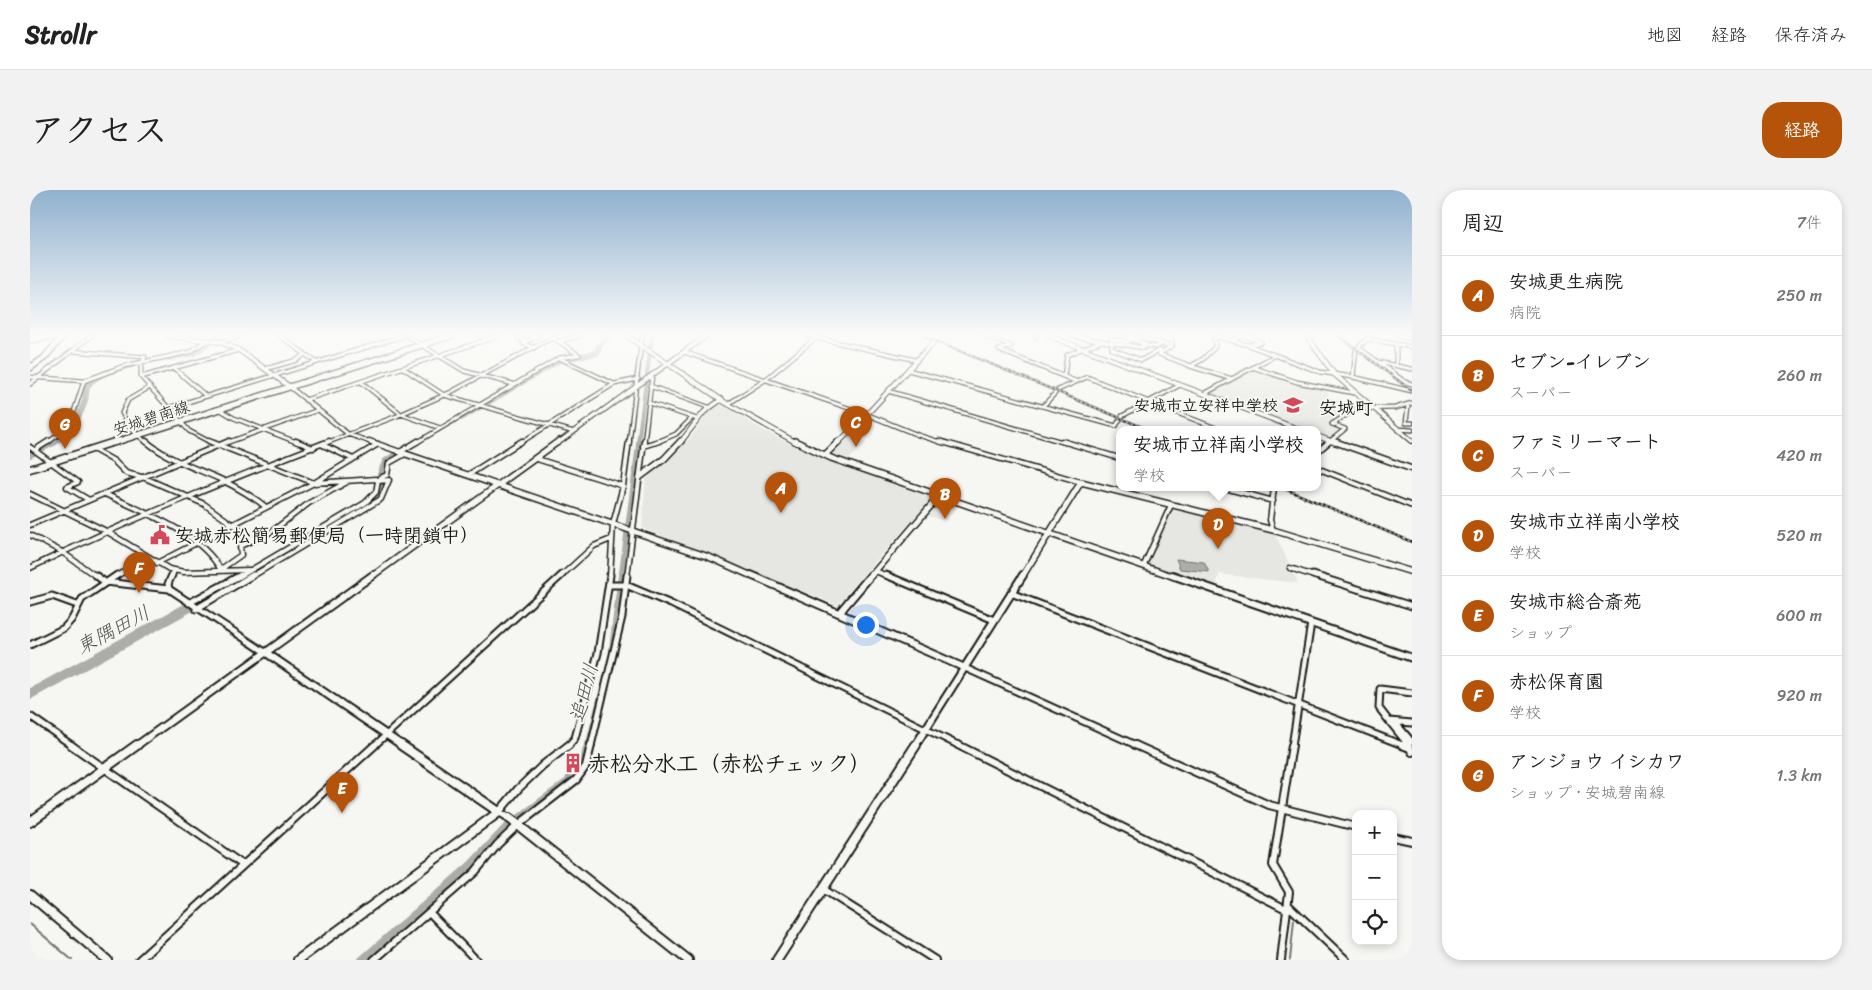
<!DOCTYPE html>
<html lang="ja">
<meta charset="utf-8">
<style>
body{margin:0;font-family:Sriracha,"Klee One",sans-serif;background:#f2f2f2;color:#222}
.controls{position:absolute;right:15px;bottom:15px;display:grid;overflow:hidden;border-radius:10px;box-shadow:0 2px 8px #0003}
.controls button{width:45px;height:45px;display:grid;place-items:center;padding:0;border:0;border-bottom:1px solid #e0e0e0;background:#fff;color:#222;font:25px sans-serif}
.you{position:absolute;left:835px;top:434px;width:18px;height:18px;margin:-12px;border:4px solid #fff;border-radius:50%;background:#1a73e8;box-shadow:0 0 0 8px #1a73e833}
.badge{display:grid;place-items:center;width:32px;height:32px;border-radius:50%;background:#b45309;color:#fff;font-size:16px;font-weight:700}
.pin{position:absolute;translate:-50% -41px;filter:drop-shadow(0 1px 2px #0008)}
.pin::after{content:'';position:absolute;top:26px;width:18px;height:15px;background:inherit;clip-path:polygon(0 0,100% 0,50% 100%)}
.popup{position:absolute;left:1086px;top:236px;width:205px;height:65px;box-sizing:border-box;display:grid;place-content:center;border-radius:10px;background:#fff;filter:drop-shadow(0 1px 4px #0005);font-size:16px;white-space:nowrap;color:#767676}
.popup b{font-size:19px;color:#222}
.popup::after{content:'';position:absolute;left:50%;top:100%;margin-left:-10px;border:10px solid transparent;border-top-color:#fff}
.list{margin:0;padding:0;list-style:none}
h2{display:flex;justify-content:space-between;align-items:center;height:65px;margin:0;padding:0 20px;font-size:21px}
h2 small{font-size:16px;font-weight:400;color:#767676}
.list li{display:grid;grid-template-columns:32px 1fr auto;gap:15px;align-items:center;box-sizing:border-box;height:80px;padding:0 20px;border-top:1px solid #e0e0e0}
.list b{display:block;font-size:19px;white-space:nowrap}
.list p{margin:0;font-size:16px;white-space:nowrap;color:#767676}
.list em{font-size:16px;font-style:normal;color:#767676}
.icon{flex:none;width:28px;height:28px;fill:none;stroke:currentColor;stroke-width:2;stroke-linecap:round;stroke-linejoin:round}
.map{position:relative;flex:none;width:1382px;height:770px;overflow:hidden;border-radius:20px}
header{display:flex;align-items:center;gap:30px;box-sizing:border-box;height:70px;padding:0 25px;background:#fff;border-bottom:1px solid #e0e0e0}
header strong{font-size:24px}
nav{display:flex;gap:28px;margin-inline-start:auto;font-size:18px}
.intro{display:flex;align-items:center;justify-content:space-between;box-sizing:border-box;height:120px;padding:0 30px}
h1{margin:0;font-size:35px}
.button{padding:12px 22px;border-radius:20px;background:#b45309;color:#fff;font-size:18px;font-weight:700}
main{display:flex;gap:30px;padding:0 30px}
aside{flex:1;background:#fff;border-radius:20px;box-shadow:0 2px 8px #0003}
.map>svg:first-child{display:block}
</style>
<header>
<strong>Strollr</strong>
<nav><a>地図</a><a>経路</a><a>保存済み</a></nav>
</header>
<div class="intro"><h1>アクセス</h1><a class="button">経路</a></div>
<main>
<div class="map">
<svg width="1382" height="770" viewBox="0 0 1382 770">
<rect width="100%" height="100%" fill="#f6f6f2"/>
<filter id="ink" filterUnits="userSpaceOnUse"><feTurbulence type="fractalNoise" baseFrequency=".02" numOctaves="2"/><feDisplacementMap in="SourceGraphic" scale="10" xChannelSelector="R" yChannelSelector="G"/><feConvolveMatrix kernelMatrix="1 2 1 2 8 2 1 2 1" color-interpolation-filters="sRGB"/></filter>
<g filter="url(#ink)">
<path fill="#e6e6e2" d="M 1226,179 L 1298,199 L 1298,208 L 1313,210 L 1324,219 L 1300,234 L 1313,239 L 1300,249 L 1287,244 L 1287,240 L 1276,240 L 1178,204 Z
M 691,214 L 731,239 L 759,253 L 902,308 L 807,415 L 612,338 L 616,289 L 661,247 L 678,222 Z
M 818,247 L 837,253 L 818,270 L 805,266 L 803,263 Z
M 909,308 L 929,315 L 915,331 L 896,325 Z
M 1142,317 L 1245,344 L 1268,393 L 1189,384 L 1186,398 L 1117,373 Z"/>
<path fill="#acaca9" stroke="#727271" d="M 1146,369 L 1174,372 L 1179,382 L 1150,379 Z"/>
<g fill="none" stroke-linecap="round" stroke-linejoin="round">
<path stroke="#727271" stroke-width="2" d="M 536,593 L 538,584
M 0,734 L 42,770
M 1260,770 L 1264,730"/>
<path stroke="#acaca9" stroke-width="4" d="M 608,253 L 622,146"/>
<path stroke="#acaca9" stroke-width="5" d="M 591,387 L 609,251"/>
<path stroke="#acaca9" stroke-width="6" d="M 582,459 L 591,385
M 558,556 L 572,502"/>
<path stroke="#acaca9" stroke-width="8" d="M 332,770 L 441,675 L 475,639 L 543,588 L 552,577 L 558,555"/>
<path stroke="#acaca9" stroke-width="6" d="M 138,168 L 164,163 L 188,146
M 539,168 L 567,163 L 569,156 L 579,146
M 453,215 L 530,170
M 431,228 L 448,218
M 24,253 C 39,241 50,229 55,210 C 56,205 56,198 58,195 C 66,183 95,177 108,173"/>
<path stroke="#acaca9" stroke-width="8" d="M 0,264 L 25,251
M 351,285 L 356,272 L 365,266
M 335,318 L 347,309 L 352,292
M 215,387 L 266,358"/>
<path stroke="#acaca9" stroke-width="10" d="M 0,504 L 218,385"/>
<defs>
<path id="minor-far3" d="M 250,146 L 286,172
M 377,146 L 434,181 L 483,194
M 450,146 L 457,150
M 778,146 L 886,170
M 955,146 L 981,156 L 969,160 L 1045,191
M 1004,146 L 1006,147
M 1042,146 L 1114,158 L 1115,154 L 1093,146
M 1081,146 L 1082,159 L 1111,170 L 1130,160
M 1102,146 L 1142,156 L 1129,164 L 1161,176
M 1185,146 L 1218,155 L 1290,182 L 1323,187 L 1382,201
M 1216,146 L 1231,152 L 1218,155
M 1368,146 L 1382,149
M 488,148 L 497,151
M 0,149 L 16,146
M 1081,149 L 1099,152
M 1338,149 L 1382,157
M 1202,150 L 1213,146
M 530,151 L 549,146
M 190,152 L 210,146
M 1366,154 L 1366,175
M 1112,155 L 1125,157 L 1130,155
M 1139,156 L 1142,154 L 1141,146
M 504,158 L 493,153 L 508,146
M 1329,158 L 1375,192 L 1382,194
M 43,161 L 115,167 L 111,175 L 111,187 L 159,241 L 182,253
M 654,162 L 836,224 L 888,245 L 913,253
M 529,168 L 584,194
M 1348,172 L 1382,179
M 1160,176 L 1202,189
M 1161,176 L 1173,169 L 1185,157 L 1184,146
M 144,178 L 176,206
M 373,178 L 414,205 L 544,242
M 1225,178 L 1267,192 L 1324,203
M 235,179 L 267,170 L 275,164
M 878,180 L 1086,236 L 1092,226 L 1150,195
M 1034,186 L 1037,165 L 1069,152
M 0,187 L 54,191
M 111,187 L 209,160
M 1323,187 L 1326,160 L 1340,146
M 331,192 L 371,224 L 410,238
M 0,194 L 61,146
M 620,196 L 678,217
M 260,197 L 318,244 L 343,253
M 858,201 L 1036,253
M 1174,204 L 1244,166
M 275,210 L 468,146
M 1119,212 L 1191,240
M 619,213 L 667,229
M 698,214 L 735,190 L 788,146
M 1014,215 L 1028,200 L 1057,187 L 1119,212
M 1378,216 L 1376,233 L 1382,233
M 138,218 L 373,146
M 189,219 L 204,228 L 269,253
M 1368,239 L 1382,240
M 17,253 L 39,237 L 54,191 L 94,176 L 160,162 L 177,150
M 117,253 L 100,238 L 92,223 L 98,210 L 120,197
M 196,253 L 288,220
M 296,253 L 367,226 L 421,202 L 525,146
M 386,253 L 529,168 L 549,165 L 522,147
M 490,253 L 584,194 L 608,189
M 599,253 L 612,146
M 614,253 L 622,186
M 625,253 L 646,244 L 661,229
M 1298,253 L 1315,239 L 1302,234 L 1326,219 L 1365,218 L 1382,213"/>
<path id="minor-far2" d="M 116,251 C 138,270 166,278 192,290 C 208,298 222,306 236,317
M 179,251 L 284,293 L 346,289 L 348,291
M 266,251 L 283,258
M 339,251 L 370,262 L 388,251
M 909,251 L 1051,292
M 1032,251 L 1089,268
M 293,255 L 323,269
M 613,256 L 629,251
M 0,257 L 48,292 L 37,297 L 59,310
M 63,259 L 84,271 L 96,283 L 115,288 L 174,314 L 220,347 L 227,349
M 5,260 L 19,251
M 1287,262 L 1300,251
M 507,269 L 593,296
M 1287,278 L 1382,316
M 438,285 L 492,251
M 350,288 L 357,285 L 359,273 L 375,264
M 1195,298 L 1243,311
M 0,304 L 76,341 L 139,379 L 154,382 L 219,380
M 75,304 C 115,323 168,341 191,380
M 0,335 L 199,251
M 1243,340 L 1240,330 L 1244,298
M 0,345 L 32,362 L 67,387
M 127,373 L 284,293 L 348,254
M 1114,375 L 1141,315
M 0,378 C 98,330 198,290 299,251
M 1260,378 L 1287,387
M 191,379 L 211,365 L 210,356 L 241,342 L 279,313 L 317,292
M 846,381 L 859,387
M 85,387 L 117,368
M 141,387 L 144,381
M 209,387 L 335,313 L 346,302 L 348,291 L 359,290 L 351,309 L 221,387
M 530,387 L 564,356 L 581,349
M 580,387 L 583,334 L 593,296 L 599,251
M 597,387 L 614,251"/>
<path id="minor-far1" d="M 65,385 L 75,392 L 139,399 L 235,462
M 856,385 L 964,430
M 1283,385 L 1382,416
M 579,395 L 596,395 L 641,414 L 930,556
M 139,399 L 138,394 L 142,385
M 981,403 L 1375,556
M 0,412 L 22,406 L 47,415
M 159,413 L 211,385
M 166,419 L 223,385
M 0,455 L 34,438 L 42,429 L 52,409 L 87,385
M 935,478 L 1108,556
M 1382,503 L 1350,499 L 1349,518 L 1359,531 L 1382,533
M 0,526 L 43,556
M 1359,531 L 1379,556
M 1365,532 L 1382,552
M 344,556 L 532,385
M 538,556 L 545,548 L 568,463 L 580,385
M 561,556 L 592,427 L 597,385
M 1262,556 L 1281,433"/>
<path id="minor" d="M 41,555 L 213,675
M 928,555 L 1258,720
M 1105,555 L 1239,615 L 1326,637
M 1372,555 L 1380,558
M 1378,555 L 1382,562
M 479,628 L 469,622 L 488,599 L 513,575 L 539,555
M 1363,647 L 1382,651
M 793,699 L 905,770
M 1258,715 L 1316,770
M 399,722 L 446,770
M 109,770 L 345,555
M 344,770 L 445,682 L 468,654 L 488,635 L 546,590 L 556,576 L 561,555
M 1251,770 L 1259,702 L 1243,675 L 1262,555"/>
<path id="tertiary-far3" d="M 138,146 L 190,152 L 209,160 L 260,197
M 597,146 L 696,213 L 767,253
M 1019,146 L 1271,240
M 1277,146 L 1304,184 L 1382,251
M 0,151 L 28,146
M 1287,246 L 1306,253
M 528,253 L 676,146
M 650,253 L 674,222 L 692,209
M 808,253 L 840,221 L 909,146"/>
<path id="tertiary-far2" d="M 765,251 L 801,268 L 1145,387
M 1303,251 L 1382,279
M 370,262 L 679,367 L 724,387
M 795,265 L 809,251
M 610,287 L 634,269 L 651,251
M 341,387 L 529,251
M 840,387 L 910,305
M 992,387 L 1051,292 L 1243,340 L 1382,382"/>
<path id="tertiary-far1" d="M 721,385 L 935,478
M 1142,385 L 1382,468
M 809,423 L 841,385
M 235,462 L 373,556
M 106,556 L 343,385
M 885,556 L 993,385"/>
<path id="tertiary" d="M 479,628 L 487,634
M 0,632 L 107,555
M 488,635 L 658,770
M 0,705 L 77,770
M 268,770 L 469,622 L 371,555
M 747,770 L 886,555"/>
<path id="primary-far1" d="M 0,178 L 14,168 L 33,146
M 83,253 L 420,146"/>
<path id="primary" d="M 0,279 L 87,251"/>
</defs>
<use href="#minor-far3" stroke="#1c1c1c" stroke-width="5.5"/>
<use href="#minor-far2" stroke="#1c1c1c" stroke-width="7"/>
<use href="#minor-far1" stroke="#1c1c1c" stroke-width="9"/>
<use href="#minor" stroke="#1c1c1c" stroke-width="10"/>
<use href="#tertiary-far3" stroke="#1c1c1c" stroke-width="6"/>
<use href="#tertiary-far2" stroke="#1c1c1c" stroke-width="8"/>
<use href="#tertiary-far1" stroke="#1c1c1c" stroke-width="10"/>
<use href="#tertiary" stroke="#1c1c1c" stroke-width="12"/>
<use href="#primary-far1" stroke="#1c1c1c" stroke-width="8"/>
<use href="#primary" stroke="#1c1c1c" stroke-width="9"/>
<use href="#minor-far3" stroke="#f6f6f2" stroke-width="3"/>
<use href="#minor-far2" stroke="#f6f6f2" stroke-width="4"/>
<use href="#minor-far1" stroke="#f6f6f2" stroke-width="5"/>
<use href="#minor" stroke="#f6f6f2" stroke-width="6"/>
<use href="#tertiary-far3" stroke="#f6f6f2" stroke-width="4"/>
<use href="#tertiary-far2" stroke="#f6f6f2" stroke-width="5"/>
<use href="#tertiary-far1" stroke="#f6f6f2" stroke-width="6"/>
<use href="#tertiary" stroke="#f6f6f2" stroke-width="8"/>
<use href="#primary-far1" stroke="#f6f6f2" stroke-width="5"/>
<use href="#primary" stroke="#f6f6f2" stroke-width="6"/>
<defs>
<path id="rail" d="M 894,146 L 1119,240
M 1309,146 L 1382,201
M 1253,298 L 1382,352"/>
</defs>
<use href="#rail" stroke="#1c1c1c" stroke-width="2.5"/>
<use href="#rail" stroke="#f6f6f2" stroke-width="1" stroke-dasharray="2.5" stroke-linecap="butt"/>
</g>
</g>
<linearGradient id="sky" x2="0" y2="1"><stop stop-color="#90b1cf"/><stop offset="0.57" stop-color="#fbfbf9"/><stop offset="1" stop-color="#fbfbf9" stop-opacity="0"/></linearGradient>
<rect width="1382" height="254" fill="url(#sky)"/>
<defs>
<symbol id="school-bare" viewBox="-9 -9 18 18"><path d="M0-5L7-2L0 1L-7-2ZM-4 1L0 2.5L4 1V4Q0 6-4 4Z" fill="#d1495b" stroke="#f6f6f2" stroke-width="2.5" paint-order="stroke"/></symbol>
<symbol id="civic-bare" viewBox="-9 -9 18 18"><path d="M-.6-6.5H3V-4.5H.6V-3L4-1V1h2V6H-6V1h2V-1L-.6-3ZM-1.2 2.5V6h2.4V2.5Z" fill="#d1495b" stroke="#f6f6f2" stroke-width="2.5" paint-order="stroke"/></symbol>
<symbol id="building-bare" viewBox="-9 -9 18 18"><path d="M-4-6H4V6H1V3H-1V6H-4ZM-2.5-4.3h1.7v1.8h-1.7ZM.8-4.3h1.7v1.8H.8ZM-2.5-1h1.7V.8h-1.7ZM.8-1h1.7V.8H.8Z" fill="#d1495b" stroke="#f6f6f2" stroke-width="2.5" paint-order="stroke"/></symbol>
</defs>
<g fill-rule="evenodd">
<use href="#school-bare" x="1249" y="201" width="28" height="28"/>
<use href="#civic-bare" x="116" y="331" width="28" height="28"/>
<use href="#building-bare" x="529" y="559" width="28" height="28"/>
</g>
<g text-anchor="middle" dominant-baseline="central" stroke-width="4" stroke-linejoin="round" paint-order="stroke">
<g font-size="16" font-weight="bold" fill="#1c1c1c" stroke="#f6f6f2" text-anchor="end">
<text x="1248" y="215">安城市立安祥中学校</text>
</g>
<g font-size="16" fill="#1c1c1c" stroke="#f6f6f2">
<text transform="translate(121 228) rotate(-18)">安城碧南線</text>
</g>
<g font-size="18" font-weight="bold" fill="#1c1c1c" stroke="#f6f6f2">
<text x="1316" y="218">安城町</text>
</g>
<g font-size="19" font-weight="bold" fill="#1c1c1c" stroke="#f6f6f2" text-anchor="start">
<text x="145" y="345">安城赤松簡易郵便局（一時閉鎖中）</text>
</g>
<g font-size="20" font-style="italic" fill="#565654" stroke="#f6f6f2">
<text transform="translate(83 440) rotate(-28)">東隅田川</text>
<text transform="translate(554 503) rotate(-75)">追田川</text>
</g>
<g font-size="22" font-weight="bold" fill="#1c1c1c" stroke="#f6f6f2" text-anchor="start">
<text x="558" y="573">赤松分水工（赤松チェック）</text>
</g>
</g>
</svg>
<div class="controls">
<button>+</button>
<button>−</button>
<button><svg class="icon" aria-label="locate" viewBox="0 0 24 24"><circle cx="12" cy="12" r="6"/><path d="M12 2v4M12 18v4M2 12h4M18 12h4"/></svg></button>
</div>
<div class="you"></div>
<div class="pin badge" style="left:751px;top:323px">A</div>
<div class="pin badge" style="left:915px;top:329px">B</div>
<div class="pin badge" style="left:826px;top:257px">C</div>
<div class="pin badge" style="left:1188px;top:359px">D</div>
<div class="popup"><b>安城市立祥南小学校</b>学校</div>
<div class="pin badge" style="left:312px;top:623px">E</div>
<div class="pin badge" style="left:109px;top:403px">F</div>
<div class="pin badge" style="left:35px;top:259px">G</div>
</div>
<aside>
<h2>周辺<small>7件</small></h2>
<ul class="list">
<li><span class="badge">A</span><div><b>安城更生病院</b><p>病院</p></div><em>250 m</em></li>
<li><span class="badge">B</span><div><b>セブン-イレブン</b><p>スーパー</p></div><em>260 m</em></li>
<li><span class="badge">C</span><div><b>ファミリーマート</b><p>スーパー</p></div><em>420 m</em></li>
<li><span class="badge">D</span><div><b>安城市立祥南小学校</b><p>学校</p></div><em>520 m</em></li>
<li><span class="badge">E</span><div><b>安城市総合斎苑</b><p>ショップ</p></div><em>600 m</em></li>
<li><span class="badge">F</span><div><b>赤松保育園</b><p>学校</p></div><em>920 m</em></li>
<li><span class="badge">G</span><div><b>アンジョウ イシカワ</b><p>ショップ · 安城碧南線</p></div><em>1.3 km</em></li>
</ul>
</aside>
</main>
